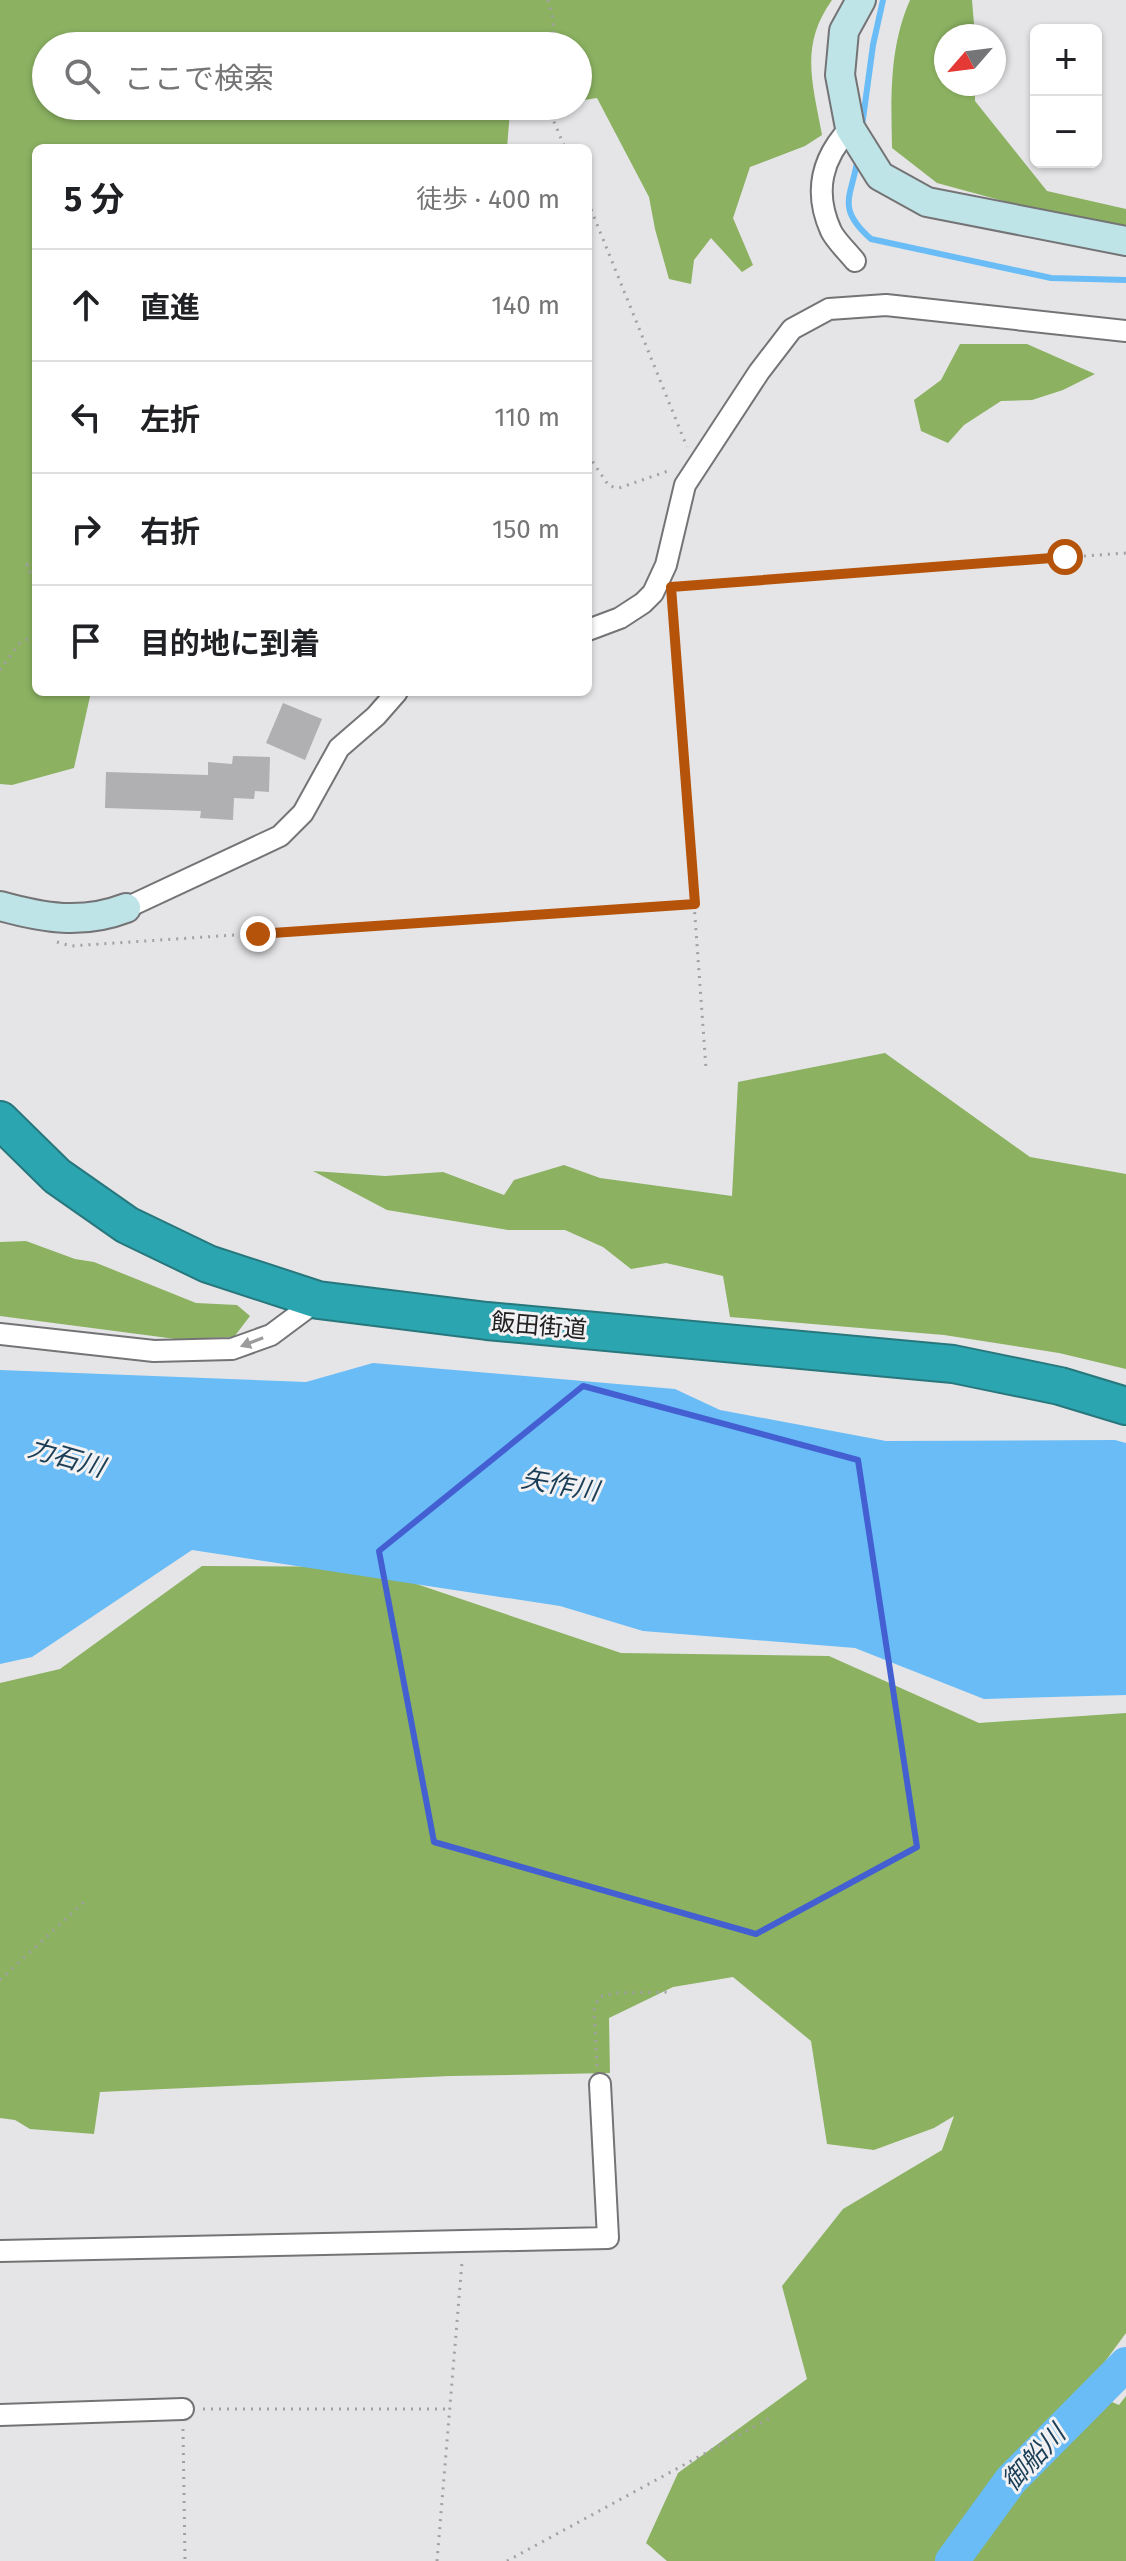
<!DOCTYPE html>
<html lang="ja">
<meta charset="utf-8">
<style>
body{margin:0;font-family:"Fira Sans","Noto Sans JP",sans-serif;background:#f2f2f2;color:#202124}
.controls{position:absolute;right:24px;top:24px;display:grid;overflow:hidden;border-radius:12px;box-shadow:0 2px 6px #0004}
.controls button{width:72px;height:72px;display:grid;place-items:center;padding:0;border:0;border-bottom:2px solid #e0e0e0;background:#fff;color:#202124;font:40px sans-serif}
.compass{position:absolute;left:934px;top:24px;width:72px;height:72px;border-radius:50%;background:#fff;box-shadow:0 2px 6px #0004;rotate:242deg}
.stop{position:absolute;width:24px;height:24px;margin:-18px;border:6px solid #b45309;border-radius:50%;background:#fff}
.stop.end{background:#b45309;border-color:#fff;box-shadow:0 2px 8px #0008}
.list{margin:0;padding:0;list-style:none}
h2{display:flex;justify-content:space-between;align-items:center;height:104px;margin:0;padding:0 32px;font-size:34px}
h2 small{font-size:26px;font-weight:400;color:#757577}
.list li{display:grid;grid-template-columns:52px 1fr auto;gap:24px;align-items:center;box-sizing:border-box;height:112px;padding:0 32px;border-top:2px solid #e0e0e0}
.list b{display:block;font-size:30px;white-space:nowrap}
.list em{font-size:26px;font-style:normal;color:#757577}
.icon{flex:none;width:44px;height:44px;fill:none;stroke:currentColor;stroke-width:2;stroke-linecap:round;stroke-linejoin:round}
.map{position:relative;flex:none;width:1126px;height:2561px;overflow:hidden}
.search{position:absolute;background:#fff;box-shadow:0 2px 6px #0004;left:32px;top:32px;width:560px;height:88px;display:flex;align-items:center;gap:20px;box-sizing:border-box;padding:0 28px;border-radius:44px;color:#757577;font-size:30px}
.panel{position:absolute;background:#fff;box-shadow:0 2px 6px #0004;left:32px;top:144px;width:560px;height:552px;border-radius:12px}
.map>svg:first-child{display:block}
</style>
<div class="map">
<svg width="1126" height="2561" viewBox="0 0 1126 2561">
<rect width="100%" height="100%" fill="#e5e5e7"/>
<path fill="#8bb161" d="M 0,0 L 832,0 C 799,46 813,84 822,135 L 805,146 L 750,167 L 733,218 L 753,265 L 742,272 L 711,238 L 694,260 L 691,284 L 669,279 L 655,229 L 649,197 L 597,98 L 578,101 L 578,46 L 46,46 L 46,106 L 544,106 L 510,111 L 507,148 L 36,148 L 36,692 L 91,692 L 74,768 L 12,785 L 0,784 Z
M 910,0 L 972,0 L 975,36 L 946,36 L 946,84 L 975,84 L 975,101 L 1047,191 L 1126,209 L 1126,228 L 1036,210 L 937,183 L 892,148 C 891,97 889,48 910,0 Z
M 960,344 L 1027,344 L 1095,374 L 1063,390 L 1032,400 L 1001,401 L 964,425 L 948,443 L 921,431 L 914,400 L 941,380 Z
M 885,1053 L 1030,1157 L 1126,1174 L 1126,1369 L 1059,1353 L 944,1335 L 730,1317 L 723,1276 L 666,1263 L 631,1269 L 603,1247 L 565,1230 L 508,1230 L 387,1210 L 313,1171 L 385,1176 L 443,1172 L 504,1195 L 514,1180 L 564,1165 L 600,1178 L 732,1196 L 738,1082 Z
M 26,1241 L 75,1259 L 94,1262 L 196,1303 L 237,1305 L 250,1316 L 234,1337 L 176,1339 L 0,1316 L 0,1242 Z
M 202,1566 L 366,1567 L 621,1653 L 829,1656 L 979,1723 L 1126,1713 L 1126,2333 L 1084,2390 L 1119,2405 L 1126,2396 L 1126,2561 L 667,2561 L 646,2543 L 678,2473 L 807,2379 L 782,2286 L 843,2209 L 942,2150 L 954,2116 L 934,2128 L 874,2150 L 827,2144 L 811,2041 L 733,1977 L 673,1987 L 609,2018 L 610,2073 L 450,2076 L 100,2092 L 94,2134 L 30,2129 L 15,2120 L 0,2118 L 0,1683 L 60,1669 Z"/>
<path fill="#6abcf6" d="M 373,1363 L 675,1389 L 720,1410 L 886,1441 L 1115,1440 L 1126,1443 L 1126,1695 L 984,1699 L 855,1648 L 643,1631 L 560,1606 L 192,1550 L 32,1657 L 0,1664 L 0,1370 L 306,1382 Z"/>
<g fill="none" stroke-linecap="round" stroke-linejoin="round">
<path stroke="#6abcf6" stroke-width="6" d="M 862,126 L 873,45 L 883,0
M 858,157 C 852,197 835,207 871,239 L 1051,278 L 1126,280"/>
<path stroke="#6abcf6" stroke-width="34" d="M 952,2561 L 1011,2480 L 1126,2364"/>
</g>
<path fill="#b0b0b2" d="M 283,703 L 322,719 L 305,760 L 266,743 Z
M 233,756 L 270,757 L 269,792 L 255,791 L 254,799 L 234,798 L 233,820 L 200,818 L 201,811 L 105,808 L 106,772 L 208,775 L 208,762 L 232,764 Z"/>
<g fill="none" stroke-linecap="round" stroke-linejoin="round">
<defs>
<path id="street" d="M 850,128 C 822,158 813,191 831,231 C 836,241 847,251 855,261
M 588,630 L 620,618 L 643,603 L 653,593 L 666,565 L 685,485 L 759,372 L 792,329 L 829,309 L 886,305 L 1126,331
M 126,908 L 280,836 L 303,813 L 339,748 L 376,716 L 397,692
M 0,1334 L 154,1351 L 232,1349 L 271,1335 L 318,1300
M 0,2251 L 608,2238 L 600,2084
M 0,2415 L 183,2409"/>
<path id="secondary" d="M 861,0 L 844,31 L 840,75 L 850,128 L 880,176 L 927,202 L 1126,241
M 0,906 C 43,918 82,925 126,908"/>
<path id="highway" d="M 0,1120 L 57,1176 L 127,1225 L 208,1264 L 318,1300 L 487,1321 L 953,1364 L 1060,1386 L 1126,1406"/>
</defs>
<use href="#street" stroke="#747476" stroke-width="24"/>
<use href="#secondary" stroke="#747476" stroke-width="32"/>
<use href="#highway" stroke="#28777d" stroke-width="40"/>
<path stroke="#a1a1a3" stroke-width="3" stroke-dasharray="2 6" stroke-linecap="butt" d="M 548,0 L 553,18 L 555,46
M 551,106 L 552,117 L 565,148
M 588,202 L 687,447
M 588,455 L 609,486 L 619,488 L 671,470
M 36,562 L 27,565 L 36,586
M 677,586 L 1126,553
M 672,601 L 706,1068
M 0,670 L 19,644 L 36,634
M 57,942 L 71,946 L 695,904
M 0,1980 L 86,1900
M 597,2066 L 594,2010 L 599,1997 L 616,1993 L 672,1992
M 203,2409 L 450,2409
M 183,2429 L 185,2561
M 437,2561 L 462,2262
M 507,2561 L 772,2417"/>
<use href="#street" stroke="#fff" stroke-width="20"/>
<use href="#secondary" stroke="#bfe4e7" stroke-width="28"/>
<use href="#highway" stroke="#2ba5af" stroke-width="36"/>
</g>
<defs><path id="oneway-solid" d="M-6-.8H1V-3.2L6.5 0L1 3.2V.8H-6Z" transform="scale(2)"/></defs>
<use fill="#9b9b9b" href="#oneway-solid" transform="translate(252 1342) rotate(159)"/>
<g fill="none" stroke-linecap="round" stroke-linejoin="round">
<path stroke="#b45309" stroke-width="10" d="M 258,934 L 695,904 L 671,587 L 1065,557"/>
</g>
<path fill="none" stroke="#435fd2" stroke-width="6" stroke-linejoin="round" d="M 583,1386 L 858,1460 L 917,1847 L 756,1934 L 434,1842 L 379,1551 Z"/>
<g text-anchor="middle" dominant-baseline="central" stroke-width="6" stroke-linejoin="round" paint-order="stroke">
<g font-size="24" fill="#212121" stroke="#f2f2f4">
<text transform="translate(539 1326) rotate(5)">飯田街道</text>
</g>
<g font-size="26" font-style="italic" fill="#1b3e56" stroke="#f2f2f4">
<text transform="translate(66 1458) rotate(16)">力石川</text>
<text transform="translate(560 1485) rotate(10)">矢作川</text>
<text transform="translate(1034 2458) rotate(-47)">御船川</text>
</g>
</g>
</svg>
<div class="controls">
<button>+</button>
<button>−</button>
</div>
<svg class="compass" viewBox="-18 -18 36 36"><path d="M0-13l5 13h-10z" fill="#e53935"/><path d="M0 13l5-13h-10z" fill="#757577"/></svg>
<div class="stop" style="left:1065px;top:557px"></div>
<div class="stop end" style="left:258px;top:934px"></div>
<div class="search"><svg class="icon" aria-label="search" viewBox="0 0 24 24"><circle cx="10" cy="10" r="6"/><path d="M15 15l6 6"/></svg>ここで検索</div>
<section class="panel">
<h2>5 分<small>徒歩 · 400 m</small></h2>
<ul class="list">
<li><svg class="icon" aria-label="ahead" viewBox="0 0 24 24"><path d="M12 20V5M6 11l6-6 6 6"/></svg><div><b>直進</b></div><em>140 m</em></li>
<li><svg class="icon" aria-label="left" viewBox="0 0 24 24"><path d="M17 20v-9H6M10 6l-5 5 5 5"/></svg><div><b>左折</b></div><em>110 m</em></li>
<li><svg class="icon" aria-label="right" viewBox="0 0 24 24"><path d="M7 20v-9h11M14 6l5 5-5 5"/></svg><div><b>右折</b></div><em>150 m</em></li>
<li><svg class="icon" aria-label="arrive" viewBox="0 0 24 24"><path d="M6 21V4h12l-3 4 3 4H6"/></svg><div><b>目的地に到着</b></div></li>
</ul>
</section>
</div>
